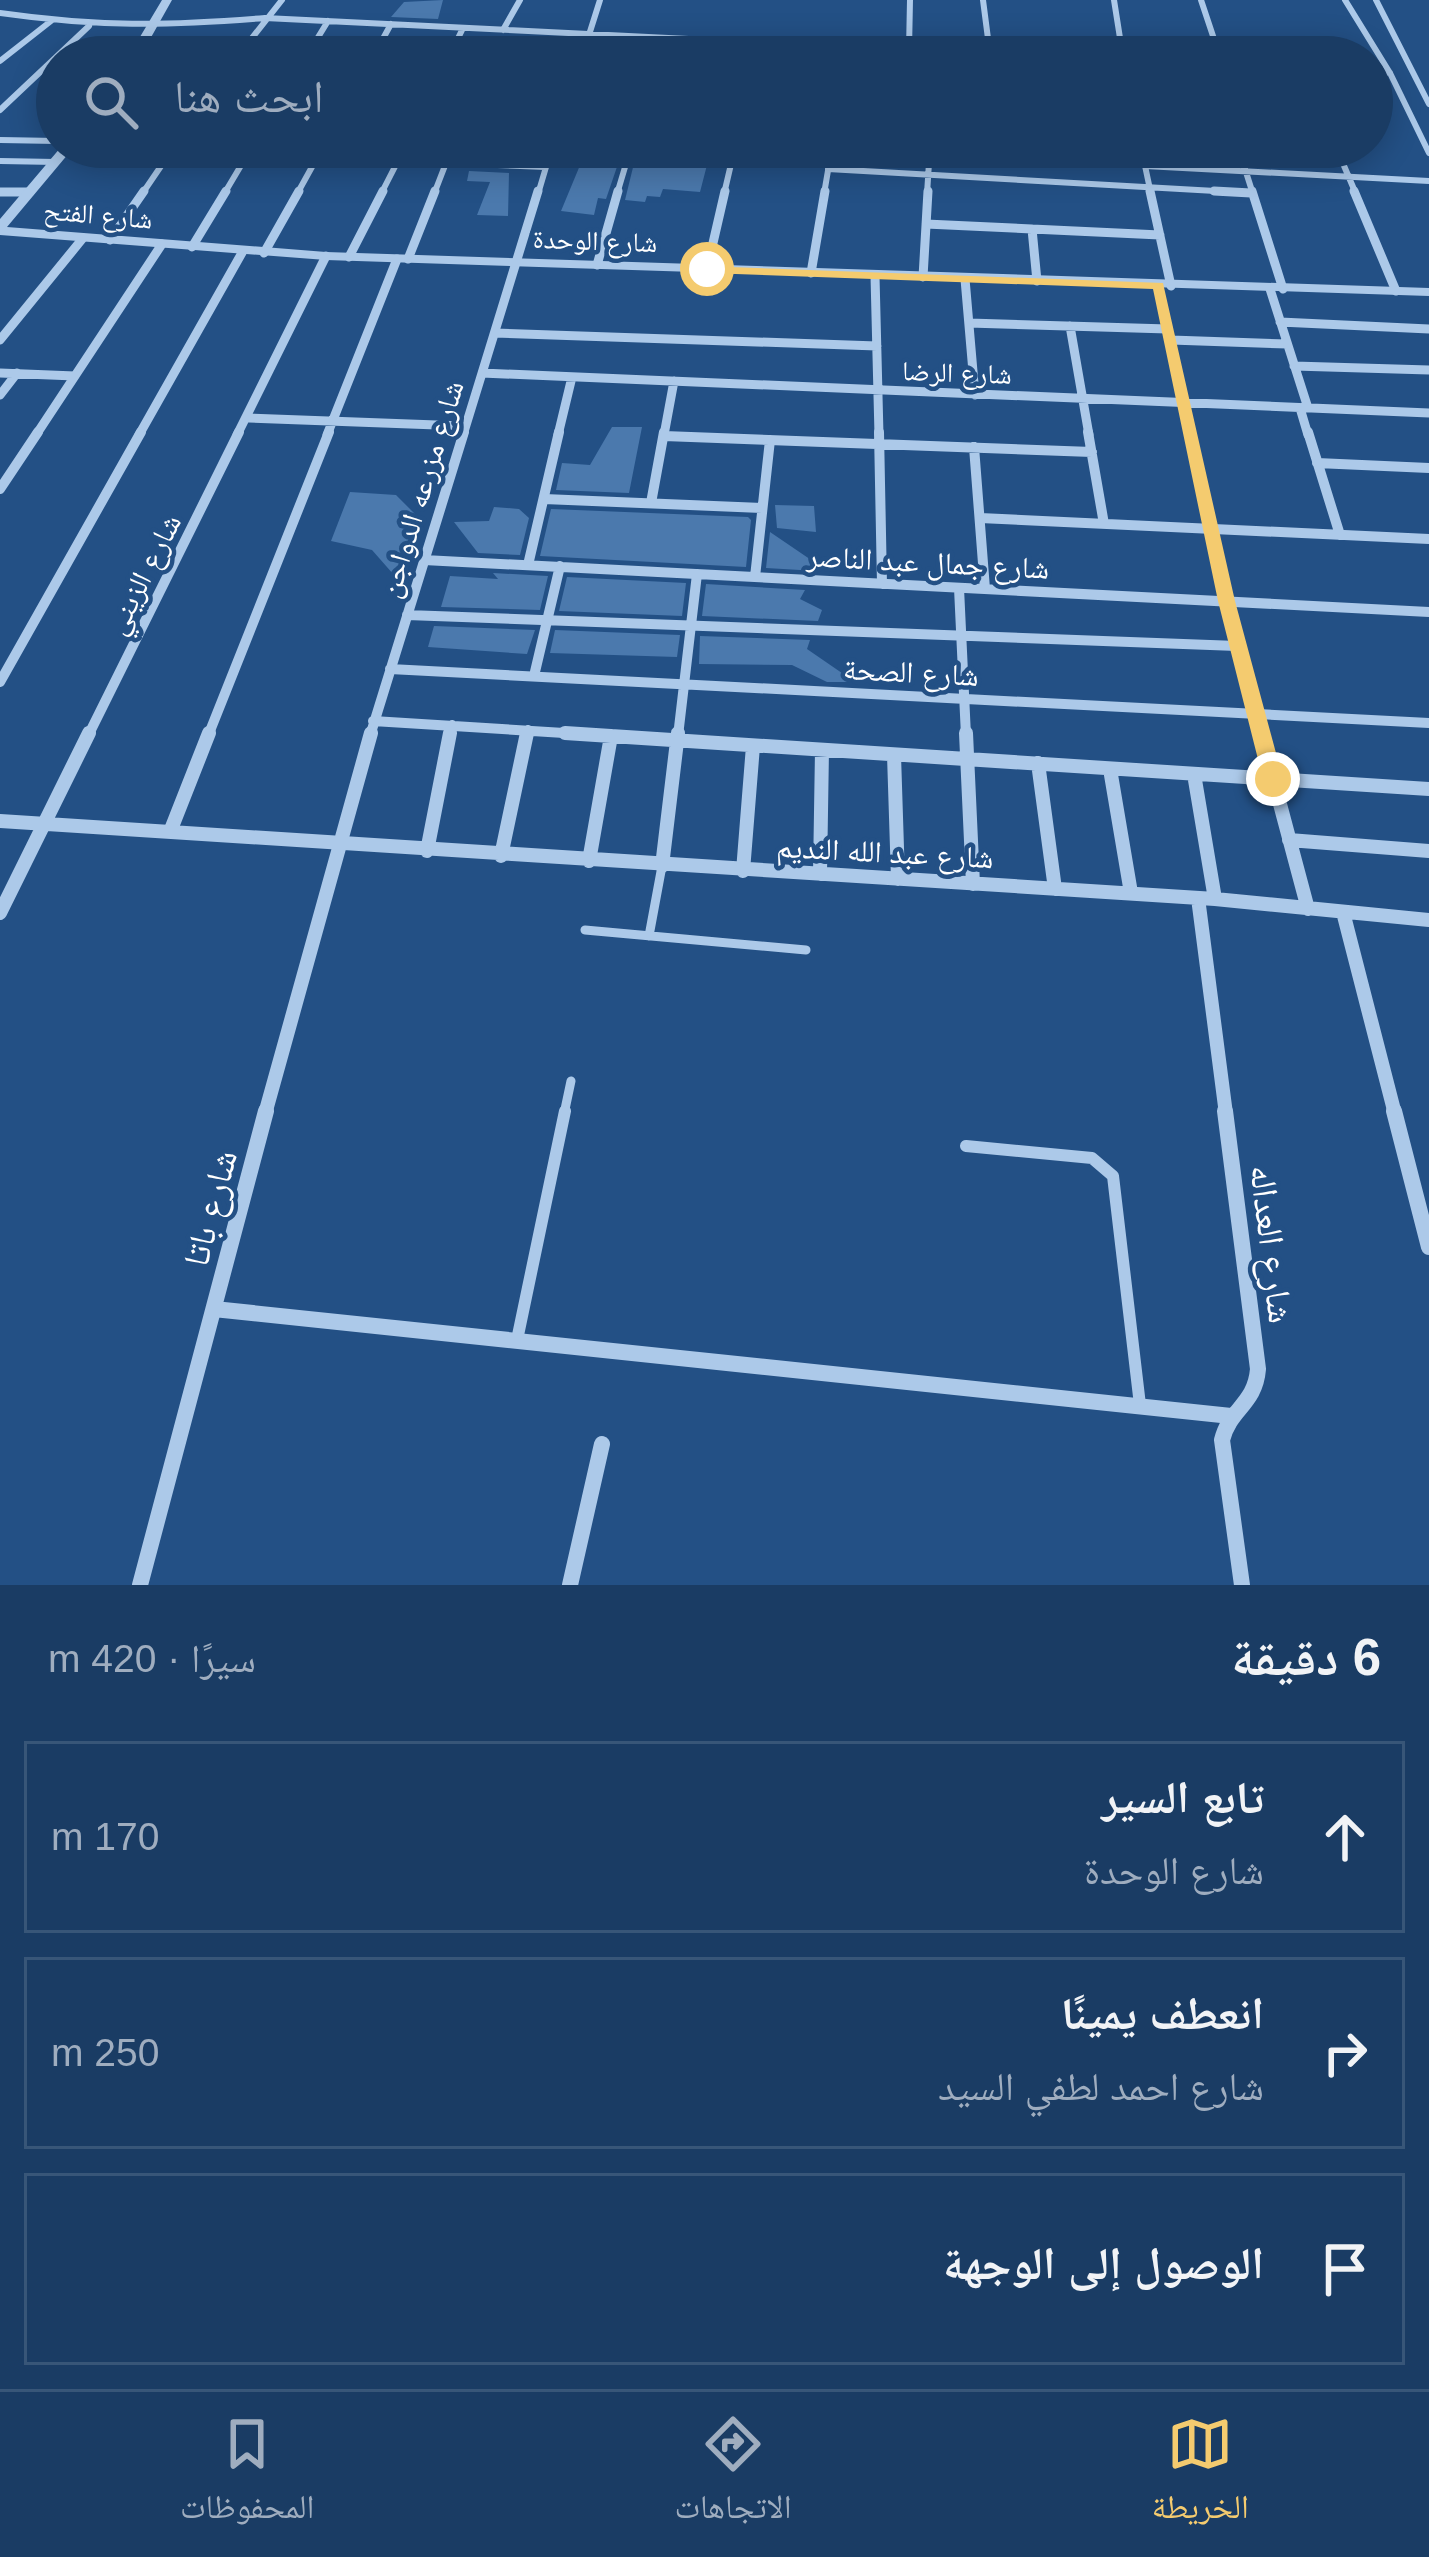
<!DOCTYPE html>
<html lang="ar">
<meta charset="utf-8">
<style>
body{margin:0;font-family:Helvetica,"Noto Naskh Arabic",sans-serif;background:#23436a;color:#f1f3f6;direction:rtl}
.stop{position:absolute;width:36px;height:36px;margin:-27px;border:9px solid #f4cb6f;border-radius:50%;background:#fff}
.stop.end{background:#f4cb6f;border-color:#fff;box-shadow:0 3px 12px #0008}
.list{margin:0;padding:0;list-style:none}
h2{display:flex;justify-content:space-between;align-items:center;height:156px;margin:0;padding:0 48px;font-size:51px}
h2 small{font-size:39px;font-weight:400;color:#9fadbf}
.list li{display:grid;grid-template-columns:78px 1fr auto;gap:36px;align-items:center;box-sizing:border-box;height:192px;margin:0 24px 24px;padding:0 24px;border:3px solid #385678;border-radius:0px}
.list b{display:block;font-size:45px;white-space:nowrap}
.list p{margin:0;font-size:39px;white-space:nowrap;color:#9fadbf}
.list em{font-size:39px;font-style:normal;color:#9fadbf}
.icon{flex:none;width:66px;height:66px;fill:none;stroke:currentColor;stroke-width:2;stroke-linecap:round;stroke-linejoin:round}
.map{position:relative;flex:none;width:1429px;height:1585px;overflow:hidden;direction:ltr}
.search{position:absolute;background:#1a3c64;box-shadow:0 6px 30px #0003;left:36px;right:36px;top:36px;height:132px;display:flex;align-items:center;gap:30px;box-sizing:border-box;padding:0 42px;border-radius:66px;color:#9fadbf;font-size:45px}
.sheet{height:804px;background:#1a3c64}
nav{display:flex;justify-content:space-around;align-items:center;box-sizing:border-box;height:168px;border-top:3px solid #385678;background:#1a3c64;font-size:33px;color:#9fadbf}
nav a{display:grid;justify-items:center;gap:6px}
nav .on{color:#f4cb6f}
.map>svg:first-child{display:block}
</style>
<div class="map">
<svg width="1429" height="1585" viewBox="0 0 1429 1585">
<rect width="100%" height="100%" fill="#235085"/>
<path fill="#4b79ad" d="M 443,0 L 438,19 L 391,17 L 404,2 Z
M 495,37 L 502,37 L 534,39 L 528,57 L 490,57 Z
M 638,147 L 676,147 L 670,164 L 707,165 L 700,192 L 663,189 L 660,197 L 647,196 L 645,202 L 625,200 Z
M 583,158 L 619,161 L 606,199 L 598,198 L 594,215 L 561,211 Z
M 469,171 L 509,173 L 508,216 L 477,215 L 490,182 L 467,181 Z
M 612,427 L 642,427 L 629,493 L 556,490 L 562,463 L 590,465 Z
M 350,492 L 396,495 L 422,521 L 401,583 L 372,550 L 331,541 Z
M 775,505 L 814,506 L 816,532 L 777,528 Z
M 494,507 L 519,509 L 529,518 L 520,555 L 478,553 L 454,522 L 489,521 Z
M 551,509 L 748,517 L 751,520 L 746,567 L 540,556 Z
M 770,532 L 820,566 L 817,571 L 766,568 Z
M 493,573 L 548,576 L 540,610 L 441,607 L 450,576 L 498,579 Z
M 567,577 L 686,583 L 682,616 L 559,611 Z
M 706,584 L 805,590 L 800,599 L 822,610 L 818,621 L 702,616 Z
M 434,626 L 535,630 L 527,654 L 428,647 Z
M 555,630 L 680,635 L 677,657 L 550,653 Z
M 700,636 L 810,640 L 807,649 L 855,682 L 827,682 L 792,665 L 699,664 Z"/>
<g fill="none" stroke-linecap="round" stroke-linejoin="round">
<path stroke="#acc9e9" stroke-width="9" d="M 585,930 L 806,950
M 649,936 L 662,866
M 564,1114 L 571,1081"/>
<path stroke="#acc9e9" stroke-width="12" d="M 966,1146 L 1092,1158 L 1113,1176 L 1140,1405
M 517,1340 L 565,1111"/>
<path stroke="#acc9e9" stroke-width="6" d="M 983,0 L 990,54
M 1114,0 L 1123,57
M 1201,0 L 1220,57
M 1345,0 L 1390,73 L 1429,153
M 1376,0 L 1429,104
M 0,13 C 98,27 166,26 265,18 L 1054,57
M 503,30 L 520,0
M 909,50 L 910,0
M 237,57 L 282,0
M 306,57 L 328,21
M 373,57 L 391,24
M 449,57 L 463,28
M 582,57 L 600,0
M 0,61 L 51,21
M 1372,72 L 1390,73
M 0,110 L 89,26
M 0,140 L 57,141
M 775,147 L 831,149
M 1141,147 L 1151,194
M 1238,147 L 1253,194
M 1336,147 L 1356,194
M 0,161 L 56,162
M 397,161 L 545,167
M 1145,166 L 1429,181
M 828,169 L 1251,193
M 0,192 L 30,192
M 142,194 L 174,147
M 224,194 L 252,147
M 297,194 L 323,147
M 381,194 L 405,147
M 434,194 L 446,163
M 538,194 L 552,147
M 617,194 L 631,147
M 724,194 L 735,147
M 824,194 L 832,147
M 927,194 L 930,147"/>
<path stroke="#acc9e9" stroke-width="9" d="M 1150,191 L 1171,286
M 1214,191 L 1251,193
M 1252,191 L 1283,289
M 1354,191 L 1396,291
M 0,192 L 30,192
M 926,224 L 1160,235
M 1032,229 L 1037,281
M 110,240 L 144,191
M 192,247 L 226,191
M 264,253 L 299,191
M 349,257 L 383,191
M 408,259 L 435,191
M 597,265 L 618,191
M 707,269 L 725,191
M 811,273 L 825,191
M 875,276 L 879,435
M 923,277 L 928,191
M 965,279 L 975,395
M 1158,286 L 1190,435
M 1270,289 L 1308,408
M 1280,322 L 1429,329
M 969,323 L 1168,329
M 1070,326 L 1089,435
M 495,333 L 877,346
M 0,340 L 83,238
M 1171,340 L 1287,344
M 1294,366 L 1429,370
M 0,373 L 75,376
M 482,373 L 1429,413
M 0,395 L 17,373
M 1300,408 L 1308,435
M 249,418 L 464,426
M 36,435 L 162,244
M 139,435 L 243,251
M 237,435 L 326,256
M 327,435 L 397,259
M 463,435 L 538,191
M 558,435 L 572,377
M 664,435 L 674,381"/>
<path stroke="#acc9e9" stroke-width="10" d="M 879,432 L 882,584
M 1088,432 L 1104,524
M 1189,432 L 1226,601 L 1262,736
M 1308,432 L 1340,535
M 664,436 L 1092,452
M 974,447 L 985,589
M 1317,463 L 1429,468
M 0,489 L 38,432
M 544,499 L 762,508
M 651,503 L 664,432
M 980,518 L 1429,539
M 424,560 L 1429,612
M 528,565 L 559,432
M 755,577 L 770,440
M 959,588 L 966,736
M 407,615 L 1237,646
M 390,669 L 1429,723
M 534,676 L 560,566
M 0,682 L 141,432
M 373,721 L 612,736
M 88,736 L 239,432
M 208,736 L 329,432
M 370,736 L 464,432
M 450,736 L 452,725
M 527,736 L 528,730
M 678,736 L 697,574"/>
<path stroke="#acc9e9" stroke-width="14" d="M 565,733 L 1429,789
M 966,733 L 973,884
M 1261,733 L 1308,909
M 894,755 L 898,879
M 1038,763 L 1055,889
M 1110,769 L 1131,893
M 1194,774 L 1215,899
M 0,821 L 1215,899 L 1429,920
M 170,832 L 209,733
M 1289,840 L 1429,851
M 427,851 L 450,733
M 501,856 L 527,733
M 589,861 L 611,736
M 662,866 L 678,733
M 743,871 L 753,746
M 820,874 L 822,750
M 1198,898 L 1226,1114
M 1343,912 L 1395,1114
M 0,913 L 89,733
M 265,1114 L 371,733"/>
<path stroke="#acc9e9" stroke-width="16" d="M 1225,1111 L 1258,1369 C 1255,1405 1230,1408 1222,1440 L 1242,1585
M 1394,1111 L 1429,1247
M 214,1309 L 1231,1416
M 140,1585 L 266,1111
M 570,1585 L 602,1444"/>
<path fill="#acc9e9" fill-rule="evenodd" d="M 162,0 L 172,0 L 140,57 L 128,57 Z
M 61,147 L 74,147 L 7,227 L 326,252 L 1429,288 L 1429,296 L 326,260 L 0,235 L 0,219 Z"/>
</g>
<path fill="#f4cb6f" d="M 703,266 L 1163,283 L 1235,601 L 1283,779 L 1280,784 L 1273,786 L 1263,779 L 1218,601 L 1153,289 L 707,273 Z"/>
<g text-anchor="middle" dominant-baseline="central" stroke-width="9" stroke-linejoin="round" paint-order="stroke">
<g font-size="27" fill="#fff" stroke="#235085">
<text transform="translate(98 215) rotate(5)">شارع الفتح</text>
<text transform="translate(595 241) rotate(2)">شارع الوحدة</text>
<text transform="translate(957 373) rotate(2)">شارع الرضا</text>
</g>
<g font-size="30" fill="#fff" stroke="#235085">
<text transform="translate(421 489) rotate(-73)">شارع مزرعه الدواجن</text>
<text transform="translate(928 562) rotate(3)">شارع جمال عبد الناصر</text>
<text transform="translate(143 574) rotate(-63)">شارع الزيني</text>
<text transform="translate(911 672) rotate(3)">شارع الصحة</text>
<text transform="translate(885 852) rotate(3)">شارع عبد الله النديم</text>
</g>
<g font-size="36" fill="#fff" stroke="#235085">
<text transform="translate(210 1208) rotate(-75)">شارع باتا</text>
<text transform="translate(1272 1244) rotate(83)">شارع العداله</text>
</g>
</g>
</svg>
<div class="stop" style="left:707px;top:269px"></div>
<div class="stop end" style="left:1273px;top:779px"></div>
<div class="search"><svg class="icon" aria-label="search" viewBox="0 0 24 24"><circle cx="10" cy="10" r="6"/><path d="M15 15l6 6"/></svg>ابحث هنا</div>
</div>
<section class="sheet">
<h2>6 دقيقة<small>سيرًا · 420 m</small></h2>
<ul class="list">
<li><svg class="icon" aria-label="ahead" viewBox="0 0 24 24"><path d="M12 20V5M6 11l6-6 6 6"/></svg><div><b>تابع السير</b><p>شارع الوحدة</p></div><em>170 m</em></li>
<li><svg class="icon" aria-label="right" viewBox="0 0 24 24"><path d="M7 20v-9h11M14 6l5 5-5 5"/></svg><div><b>انعطف يمينًا</b><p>شارع احمد لطفي السيد</p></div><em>250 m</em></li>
<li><svg class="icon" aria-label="arrive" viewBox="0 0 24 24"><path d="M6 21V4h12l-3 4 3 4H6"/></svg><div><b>الوصول إلى الوجهة</b></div></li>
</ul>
</section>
<nav>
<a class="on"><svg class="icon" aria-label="map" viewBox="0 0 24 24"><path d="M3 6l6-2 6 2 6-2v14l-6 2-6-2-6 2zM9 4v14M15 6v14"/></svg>الخريطة</a>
<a><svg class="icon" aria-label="directions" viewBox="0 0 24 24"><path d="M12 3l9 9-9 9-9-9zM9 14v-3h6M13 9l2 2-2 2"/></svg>الاتجاهات</a>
<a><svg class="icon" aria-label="saved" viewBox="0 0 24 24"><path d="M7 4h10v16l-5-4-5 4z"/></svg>المحفوظات</a>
</nav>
